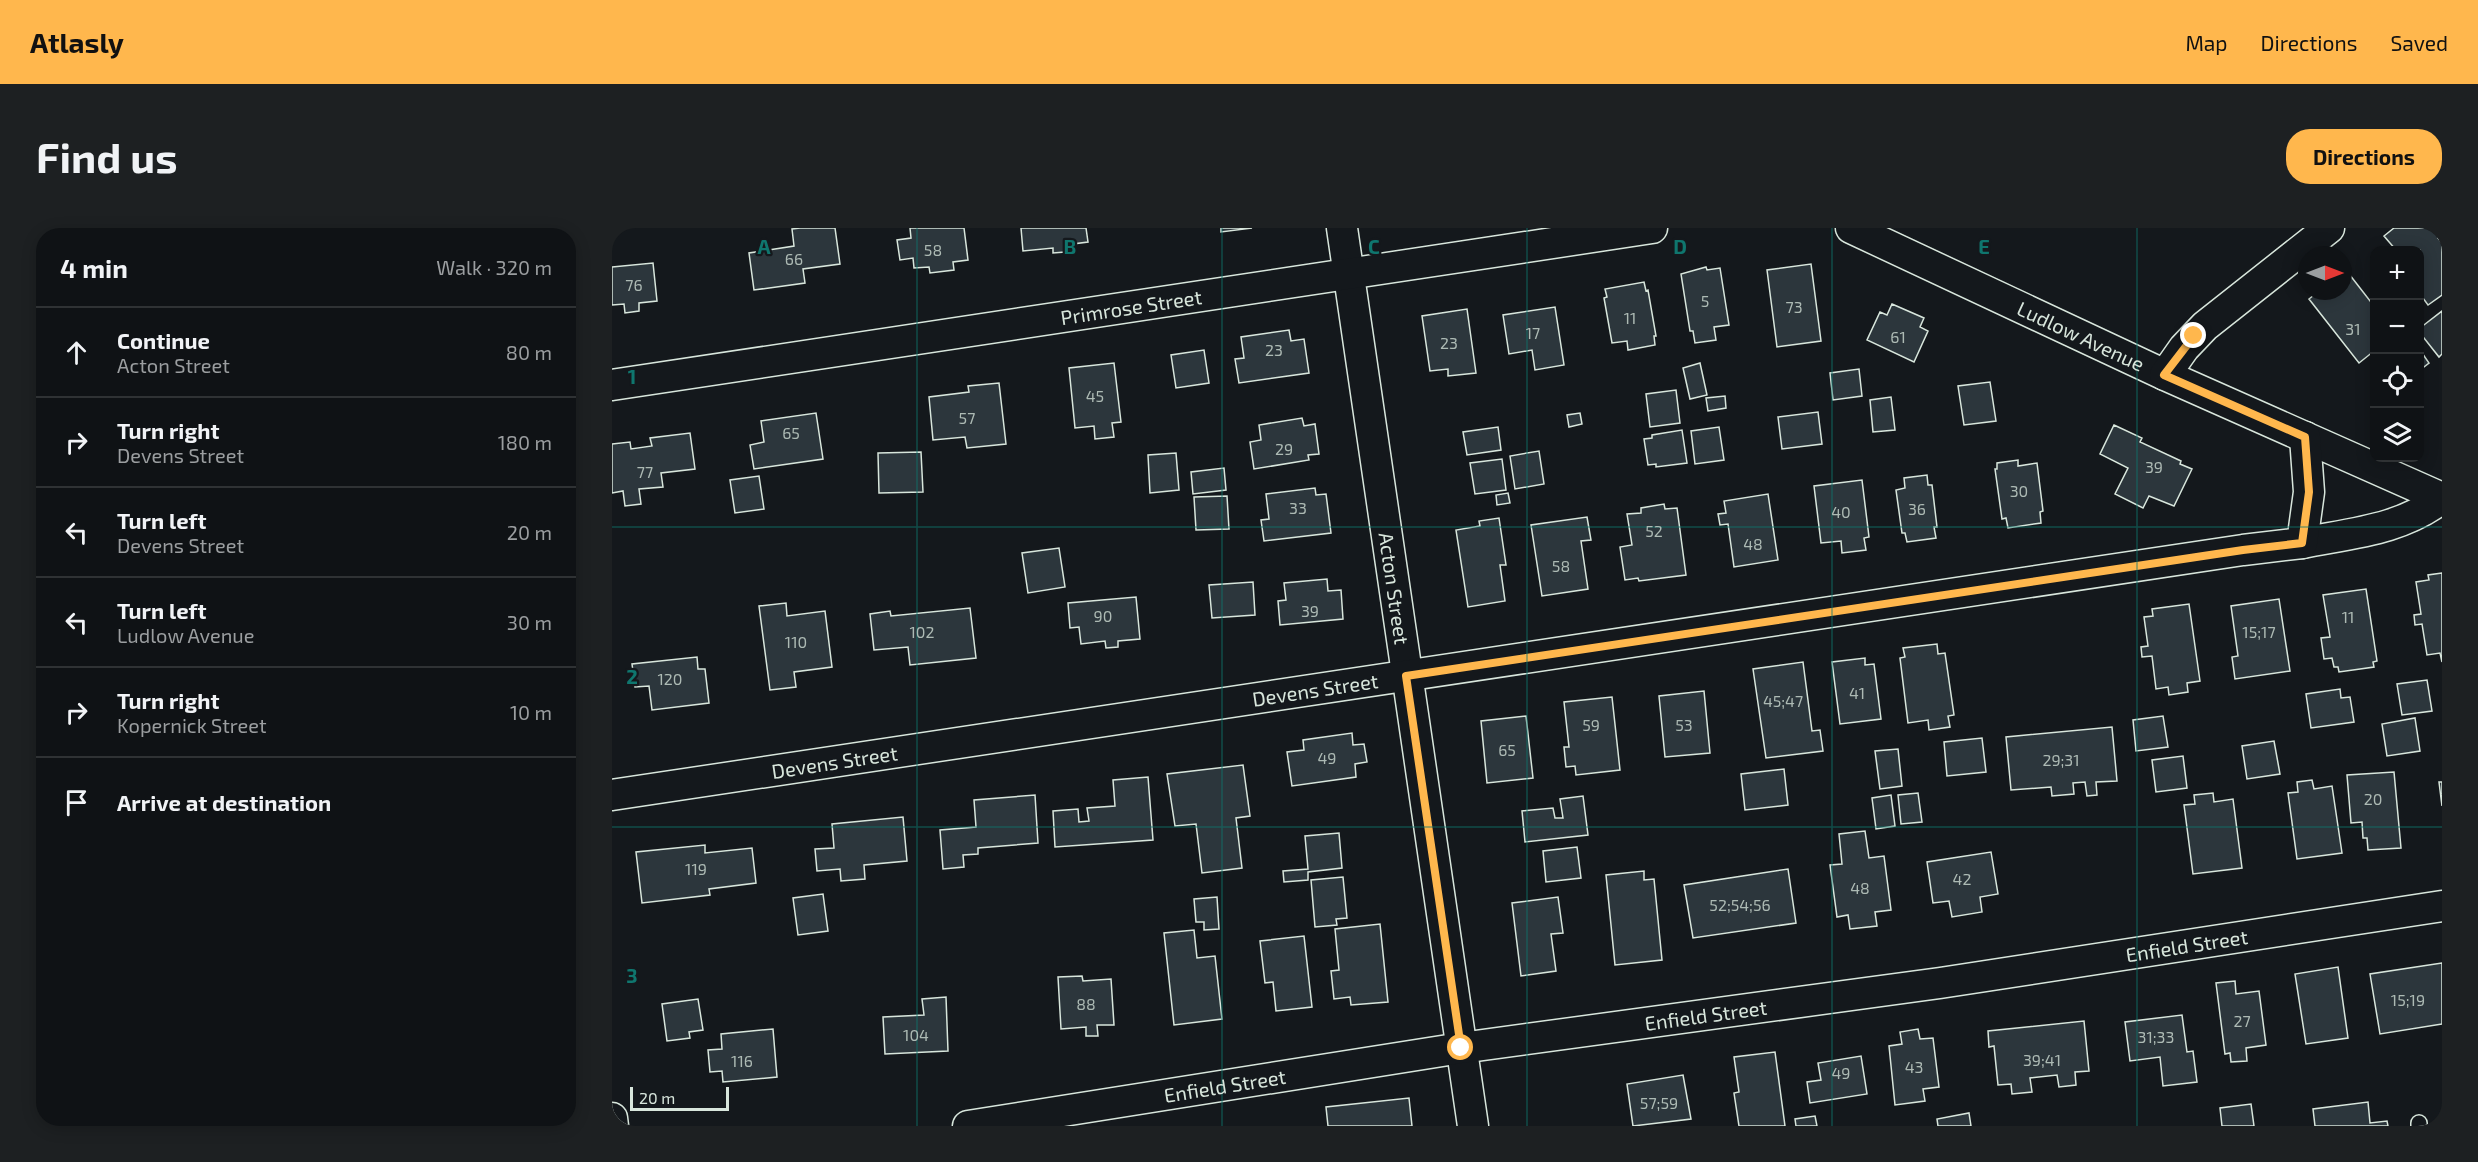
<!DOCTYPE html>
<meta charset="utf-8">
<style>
body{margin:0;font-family:"Exo 2",sans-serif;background:#1d2022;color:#f1f3f6}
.controls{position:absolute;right:18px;top:18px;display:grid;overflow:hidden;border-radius:12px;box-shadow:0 3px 15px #0003}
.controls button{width:54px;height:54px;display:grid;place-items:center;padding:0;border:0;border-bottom:2px solid #2f3234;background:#0f1215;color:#f1f3f6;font:30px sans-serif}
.compass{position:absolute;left:1686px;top:18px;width:54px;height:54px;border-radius:50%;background:#0f1215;box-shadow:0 3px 15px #0003;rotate:90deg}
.scale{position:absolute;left:18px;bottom:15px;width:99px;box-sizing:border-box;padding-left:6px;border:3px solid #d8e6dc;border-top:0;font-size:16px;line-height:21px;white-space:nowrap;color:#d8e6dc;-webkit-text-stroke:4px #14181c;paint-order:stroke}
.stop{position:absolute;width:18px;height:18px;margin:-14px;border:4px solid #ffb74d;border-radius:50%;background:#fff}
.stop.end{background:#ffb74d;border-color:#fff;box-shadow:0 2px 6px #0008}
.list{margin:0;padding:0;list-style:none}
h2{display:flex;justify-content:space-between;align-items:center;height:78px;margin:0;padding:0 24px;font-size:26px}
h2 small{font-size:20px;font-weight:400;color:#9b9ea0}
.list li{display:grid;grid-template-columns:39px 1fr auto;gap:18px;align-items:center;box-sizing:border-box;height:90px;padding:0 24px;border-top:2px solid #2f3234}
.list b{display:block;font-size:22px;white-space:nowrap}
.list p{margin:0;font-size:20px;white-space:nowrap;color:#9b9ea0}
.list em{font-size:20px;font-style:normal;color:#9b9ea0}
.icon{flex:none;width:33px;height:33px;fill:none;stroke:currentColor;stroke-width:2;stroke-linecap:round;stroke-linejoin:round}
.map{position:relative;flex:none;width:1830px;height:898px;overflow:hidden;border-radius:24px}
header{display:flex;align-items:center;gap:36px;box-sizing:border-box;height:84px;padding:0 30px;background:#ffb74d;color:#111}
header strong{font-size:28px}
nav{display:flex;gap:33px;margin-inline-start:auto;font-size:21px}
.intro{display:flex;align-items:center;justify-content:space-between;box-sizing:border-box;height:144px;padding:0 36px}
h1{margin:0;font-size:42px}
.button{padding:15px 27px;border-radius:24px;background:#ffb74d;color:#111;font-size:21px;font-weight:700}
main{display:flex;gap:36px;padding:0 36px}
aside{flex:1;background:#0f1215;border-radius:24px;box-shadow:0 3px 15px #0003}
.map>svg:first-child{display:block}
</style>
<header>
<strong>Atlasly</strong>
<nav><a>Map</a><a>Directions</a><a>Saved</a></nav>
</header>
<div class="intro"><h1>Find us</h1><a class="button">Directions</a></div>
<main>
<aside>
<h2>4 min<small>Walk · 320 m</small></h2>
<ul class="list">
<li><svg class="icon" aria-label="ahead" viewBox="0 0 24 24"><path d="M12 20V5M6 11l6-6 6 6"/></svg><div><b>Continue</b><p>Acton Street</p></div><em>80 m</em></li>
<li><svg class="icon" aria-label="right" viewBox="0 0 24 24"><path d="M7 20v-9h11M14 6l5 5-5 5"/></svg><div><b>Turn right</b><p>Devens Street</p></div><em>180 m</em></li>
<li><svg class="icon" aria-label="left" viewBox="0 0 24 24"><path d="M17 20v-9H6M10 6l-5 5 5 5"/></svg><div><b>Turn left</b><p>Devens Street</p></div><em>20 m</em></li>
<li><svg class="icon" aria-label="left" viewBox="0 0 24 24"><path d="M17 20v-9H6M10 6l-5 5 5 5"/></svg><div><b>Turn left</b><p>Ludlow Avenue</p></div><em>30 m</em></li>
<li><svg class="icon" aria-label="right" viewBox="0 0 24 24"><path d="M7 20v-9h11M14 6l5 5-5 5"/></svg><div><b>Turn right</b><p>Kopernick Street</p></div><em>10 m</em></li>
<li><svg class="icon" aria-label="arrive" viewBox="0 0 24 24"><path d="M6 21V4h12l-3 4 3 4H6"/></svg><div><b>Arrive at destination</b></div></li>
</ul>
</aside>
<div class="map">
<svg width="1830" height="898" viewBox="0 0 1830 898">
<rect width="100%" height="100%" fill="#14181c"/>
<path fill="#2c363c" stroke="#d8e6dc" stroke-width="1.5" d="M 188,0 L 223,0 L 228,36 L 191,41 L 193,55 L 142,62 L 137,25 L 182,18 L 180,1 Z
M 298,0 L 352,0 L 356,32 L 341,34 L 342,42 L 318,45 L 317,39 L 302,40 L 301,30 L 288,32 L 285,12 L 299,10 Z
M 409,0 L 474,0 L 476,14 L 453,17 L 453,24 L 441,25 L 441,20 L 411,23 Z
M 609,0 L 640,0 L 609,4 Z
M 1782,0 L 1826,0 L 1830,5 L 1826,10 L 1830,15 L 1830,67 L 1816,77 L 1808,66 L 1808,60 L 1811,57 L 1808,53 L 1808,22 L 1784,22 L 1772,8 Z
M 41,35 L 45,73 L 27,75 L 27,83 L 13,85 L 12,76 L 0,77 L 0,39 Z
M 1199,36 L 1209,113 L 1165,119 L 1155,42 Z
M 1094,39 L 1095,42 L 1108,40 L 1117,97 L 1102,99 L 1104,112 L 1083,115 L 1081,103 L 1078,103 L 1069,46 Z
M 1734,42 L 1762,78 L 1762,123 L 1747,135 L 1697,71 L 1707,63 L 1731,63 L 1731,44 Z
M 1032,54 L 1034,63 L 1036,62 L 1044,108 L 1042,108 L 1043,117 L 1016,122 L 1015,113 L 1000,115 L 992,70 L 995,69 L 993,61 Z
M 1280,76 L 1312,90 L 1308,99 L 1316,103 L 1302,134 L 1255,112 L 1268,84 L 1275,87 Z
M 943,79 L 952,137 L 923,142 L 920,122 L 897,126 L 891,87 Z
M 855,81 L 864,145 L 836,148 L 836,141 L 818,143 L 810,88 Z
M 1830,83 L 1830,126 L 1827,129 L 1808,105 L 1808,100 Z
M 677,102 L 679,113 L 692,111 L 697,145 L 627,155 L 623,131 L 632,130 L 629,109 Z
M 592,122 L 597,155 L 564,160 L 559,127 Z
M 1808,122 L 1817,135 L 1808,142 Z
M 502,135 L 509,194 L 500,195 L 502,209 L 483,211 L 482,198 L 463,200 L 457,140 Z
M 1088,135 L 1095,167 L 1078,171 L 1071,140 Z
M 1247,141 L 1250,168 L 1221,172 L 1218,145 Z
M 1378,154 L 1384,193 L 1352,197 L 1346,158 Z
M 387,155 L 394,216 L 355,220 L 353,209 L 321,212 L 317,169 L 357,164 L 356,158 Z
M 1064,162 L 1068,195 L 1038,199 L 1034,166 Z
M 1113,168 L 1114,180 L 1096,183 L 1094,170 Z
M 1279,169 L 1283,202 L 1261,204 L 1258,172 Z
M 1206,184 L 1210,216 L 1170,221 L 1166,189 Z
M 204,185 L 211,231 L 142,241 L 138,217 L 152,214 L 149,193 Z
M 968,185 L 970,196 L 957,199 L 955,187 Z
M 690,190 L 692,198 L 703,196 L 707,226 L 696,227 L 697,232 L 642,241 L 638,214 L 649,212 L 647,197 Z
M 1502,197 L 1530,210 L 1528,214 L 1569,233 L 1568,236 L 1580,241 L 1562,278 L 1537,268 L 1531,280 L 1503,266 L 1516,240 L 1488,226 Z
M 886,199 L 889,222 L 855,227 L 851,204 Z
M 1107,199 L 1112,232 L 1083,236 L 1079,203 Z
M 1070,202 L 1075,235 L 1044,239 L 1044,236 L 1036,237 L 1032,211 L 1040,210 L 1040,207 Z
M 78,205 L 83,241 L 49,245 L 51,259 L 27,261 L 29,276 L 13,278 L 11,263 L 0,265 L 0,216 L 18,214 L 19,221 L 40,218 L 38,210 Z
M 927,223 L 932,256 L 903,261 L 898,228 Z
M 309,224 L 311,264 L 267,265 L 266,225 Z
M 564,225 L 567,262 L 538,265 L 536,227 Z
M 890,231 L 894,262 L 863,266 L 858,235 Z
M 1406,232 L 1406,238 L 1425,235 L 1431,283 L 1428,284 L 1429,295 L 1396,300 L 1394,290 L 1390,291 L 1383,241 L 1385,241 L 1385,235 Z
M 612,240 L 614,262 L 581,266 L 579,244 Z
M 1315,247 L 1316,257 L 1320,257 L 1325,299 L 1322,299 L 1324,310 L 1295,314 L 1293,305 L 1290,305 L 1284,262 L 1293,260 L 1292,250 Z
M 147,248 L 152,281 L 123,285 L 118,252 Z
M 1250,252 L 1257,309 L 1252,310 L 1254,322 L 1230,325 L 1229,313 L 1209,315 L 1202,258 Z
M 703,260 L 704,267 L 714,266 L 719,305 L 652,313 L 649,292 L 657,291 L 654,266 Z
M 896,265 L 898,275 L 885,277 L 884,267 Z
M 1156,266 L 1166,332 L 1122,339 L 1116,296 L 1108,297 L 1106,286 L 1114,285 L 1112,273 Z
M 615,268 L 617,301 L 584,302 L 582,269 Z
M 1052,276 L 1053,281 L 1065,280 L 1074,347 L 1027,353 L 1026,350 L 1013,352 L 1008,319 L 1020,317 L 1015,286 L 1029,285 L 1029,280 Z
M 975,289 L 979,312 L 969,313 L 976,361 L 930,368 L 919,297 Z
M 887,290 L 894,337 L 888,337 L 893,373 L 856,379 L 844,302 L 868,298 L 867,293 Z
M 447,320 L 453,359 L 416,365 L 410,325 Z
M 1830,345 L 1830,434 L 1828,425 L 1815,427 L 1810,396 L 1803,397 L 1802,387 L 1809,386 L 1804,354 L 1817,352 L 1816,347 Z
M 715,351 L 716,363 L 729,362 L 731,391 L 668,397 L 666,373 L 674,372 L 672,355 Z
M 641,354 L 643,387 L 600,390 L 597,357 Z
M 1754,361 L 1765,433 L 1761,434 L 1762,439 L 1727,444 L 1726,439 L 1722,439 L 1720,430 L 1712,431 L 1709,410 L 1718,409 L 1711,367 Z
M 524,369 L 528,411 L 506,413 L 506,419 L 494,420 L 493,413 L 469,416 L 467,399 L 458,400 L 456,375 Z
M 1667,371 L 1678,443 L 1623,451 L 1620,429 L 1626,428 L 1619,378 Z
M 174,375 L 175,388 L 213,383 L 220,439 L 182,444 L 184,459 L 158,462 L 147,378 Z
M 1577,376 L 1588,453 L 1575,455 L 1576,464 L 1557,467 L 1556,459 L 1544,461 L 1540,428 L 1530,429 L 1529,419 L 1536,418 L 1532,389 L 1541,388 L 1540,381 Z
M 358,380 L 364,430 L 298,437 L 296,419 L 262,422 L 258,386 L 278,383 L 279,388 Z
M 1325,416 L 1326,426 L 1333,425 L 1342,487 L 1336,488 L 1338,499 L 1317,502 L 1316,492 L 1296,495 L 1288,430 L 1293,429 L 1291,420 Z
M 85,429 L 86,441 L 93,441 L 97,475 L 40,482 L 37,458 L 23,459 L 20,436 Z
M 1253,430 L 1253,437 L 1262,436 L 1269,491 L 1228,496 L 1220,434 Z
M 1191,434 L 1200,503 L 1208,502 L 1211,523 L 1154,530 L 1141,441 Z
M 1815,452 L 1820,483 L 1790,487 L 1785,456 Z
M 1728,461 L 1729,470 L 1738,469 L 1742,494 L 1699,500 L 1694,466 Z
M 1092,463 L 1098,525 L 1053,529 L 1047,468 Z
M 1000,469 L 1008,542 L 964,547 L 963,538 L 954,539 L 952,519 L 957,519 L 952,474 Z
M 914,488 L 921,550 L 875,555 L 869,493 Z
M 1551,488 L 1556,519 L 1524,523 L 1521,492 Z
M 1803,490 L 1808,523 L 1775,528 L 1770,496 Z
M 1500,499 L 1505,553 L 1484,554 L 1485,567 L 1475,568 L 1473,554 L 1461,555 L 1462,566 L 1440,568 L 1439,559 L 1399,562 L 1394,509 Z
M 740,505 L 741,517 L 752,516 L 755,534 L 743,536 L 744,549 L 680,558 L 675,524 L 692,522 L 691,512 Z
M 1370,510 L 1374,544 L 1335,548 L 1332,514 Z
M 1662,513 L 1668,546 L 1635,551 L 1630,518 Z
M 1286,521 L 1290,558 L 1268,561 L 1263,523 Z
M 1571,528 L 1575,560 L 1544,564 L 1540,532 Z
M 631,537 L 638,588 L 624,590 L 630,640 L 590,645 L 584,596 L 563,598 L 555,546 Z
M 1172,541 L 1176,577 L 1133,582 L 1129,546 Z
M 1782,544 L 1789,620 L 1756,622 L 1755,610 L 1751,610 L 1750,594 L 1739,595 L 1735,547 Z
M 536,549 L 541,612 L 443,619 L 441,583 L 466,581 L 467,594 L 477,593 L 475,580 L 503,578 L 501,552 Z
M 1700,552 L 1702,561 L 1720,558 L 1730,625 L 1685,631 L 1676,565 L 1686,564 L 1685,554 Z
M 1827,554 L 1830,554 L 1830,578 Z
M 1306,565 L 1310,594 L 1289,596 L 1286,567 Z
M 1601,565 L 1602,574 L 1621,571 L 1630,640 L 1581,646 L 1572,577 L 1583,576 L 1582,567 Z
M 423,567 L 426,615 L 366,620 L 366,626 L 351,627 L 352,639 L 331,641 L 328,602 L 364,599 L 362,572 Z
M 1279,567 L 1283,598 L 1264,601 L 1260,570 Z
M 971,568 L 976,607 L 913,614 L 910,583 L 941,580 L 943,590 L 951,590 L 948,571 Z
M 291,589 L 295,633 L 252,637 L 253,651 L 229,653 L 228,641 L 205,643 L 203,621 L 222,620 L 220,596 Z
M 1253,603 L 1257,630 L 1272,628 L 1279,682 L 1263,684 L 1265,698 L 1238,701 L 1236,687 L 1225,689 L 1218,637 L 1230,636 L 1227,606 Z
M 727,605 L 730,640 L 696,644 L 696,652 L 672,654 L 671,643 L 696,641 L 693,608 Z
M 93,617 L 93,625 L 140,620 L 144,655 L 97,661 L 98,667 L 30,675 L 24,624 Z
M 965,619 L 969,650 L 934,654 L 931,623 Z
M 1379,624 L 1386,666 L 1368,669 L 1370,684 L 1340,689 L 1337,673 L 1321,675 L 1315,634 Z
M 1176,641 L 1184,695 L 1081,710 L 1072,657 Z
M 1032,643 L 1032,652 L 1042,651 L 1050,732 L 1003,737 L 994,647 Z
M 731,649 L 735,690 L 724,691 L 725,697 L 703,699 L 699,652 Z
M 211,666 L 216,703 L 186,707 L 181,670 Z
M 605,669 L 607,701 L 592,702 L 592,694 L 584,694 L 582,671 Z
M 946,669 L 951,705 L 939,706 L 944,743 L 909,748 L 900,675 Z
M 768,696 L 776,774 L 739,777 L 738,769 L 722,771 L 719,743 L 727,742 L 723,701 Z
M 582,702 L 585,730 L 603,728 L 610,791 L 562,797 L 552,705 Z
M 692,708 L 700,779 L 664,783 L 661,754 L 653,755 L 648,713 Z
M 1830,735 L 1830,796 L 1768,806 L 1758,746 Z
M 1726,739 L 1736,810 L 1694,816 L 1683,746 Z
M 470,748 L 471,753 L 499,751 L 502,797 L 485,797 L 486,808 L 474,808 L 474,799 L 449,801 L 446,749 Z
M 1623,753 L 1624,766 L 1647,763 L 1654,817 L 1634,820 L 1635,833 L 1619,834 L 1618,825 L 1613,826 L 1604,755 Z
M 334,769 L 336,823 L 273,826 L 271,789 L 312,787 L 310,771 Z
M 86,771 L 91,802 L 77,804 L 78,810 L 55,813 L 50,776 Z
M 1570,787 L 1575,824 L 1581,823 L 1585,854 L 1551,858 L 1548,829 L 1518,833 L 1513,794 Z
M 1472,793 L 1477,843 L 1463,844 L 1464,857 L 1447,859 L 1445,847 L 1418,850 L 1420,864 L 1400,866 L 1399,856 L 1386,857 L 1382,818 L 1377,819 L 1376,803 Z
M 161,801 L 165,849 L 111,854 L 110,843 L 98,844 L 96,822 L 110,821 L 109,806 Z
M 1306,801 L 1308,811 L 1321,810 L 1327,859 L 1311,861 L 1313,873 L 1283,877 L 1277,818 L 1290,816 L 1288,804 Z
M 1163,824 L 1173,898 L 1127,898 L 1122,865 L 1127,864 L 1122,829 Z
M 1249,828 L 1255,866 L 1198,875 L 1195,854 L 1209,852 L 1206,835 Z
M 1071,847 L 1079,891 L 1021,898 L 1015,856 Z
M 797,870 L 800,898 L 716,898 L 714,879 Z
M 1756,874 L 1758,895 L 1775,893 L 1776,898 L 1703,898 L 1701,881 Z
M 1639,876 L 1642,898 L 1610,898 L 1608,880 Z
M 1357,885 L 1359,898 L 1326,898 L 1325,891 Z
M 1203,888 L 1205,898 L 1184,898 L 1183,891 Z"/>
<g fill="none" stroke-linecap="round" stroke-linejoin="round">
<defs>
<path id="lane" d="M 1807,895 L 1807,898"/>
<g id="street">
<path id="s1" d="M 730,0 L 861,898"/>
<path id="s2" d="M 1239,0 L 1553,147 L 1830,270 C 1789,302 1740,305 1690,315"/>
<path d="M 1553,147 L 1572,120 L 1593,98 L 1717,0"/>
<path id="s3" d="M 0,157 L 1040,0"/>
<path id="s4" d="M 0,567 L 1631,322 L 1690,315 L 1697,264 L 1693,209"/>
<path d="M 0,890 L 1,898"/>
<path id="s5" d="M 356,898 L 849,820 L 1328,755 L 1830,678"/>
</g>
</defs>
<use href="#lane" stroke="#d8e6dc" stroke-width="18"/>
<use href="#street" stroke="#d8e6dc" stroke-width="33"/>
<use href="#lane" stroke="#14181c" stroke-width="15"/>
<use href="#street" stroke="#14181c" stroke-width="30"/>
</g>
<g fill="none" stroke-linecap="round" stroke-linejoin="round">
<path stroke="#ffb74d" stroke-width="8" d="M 849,820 L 794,448 L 1631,322 L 1690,315 L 1697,264 L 1693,209 L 1552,147 L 1582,108"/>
</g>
<path fill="none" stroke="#0f766e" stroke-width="1.5" stroke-opacity="0.55" d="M 305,0 L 305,898M 610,0 L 610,898M 915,0 L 915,898M 1220,0 L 1220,898M 1525,0 L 1525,898M 0,299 L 1830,299M 0,599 L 1830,599"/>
<g text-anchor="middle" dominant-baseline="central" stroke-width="4.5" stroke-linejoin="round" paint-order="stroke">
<g font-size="16" fill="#adbab4">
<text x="321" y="21">58</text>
<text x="182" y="30">66</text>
<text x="22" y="56">76</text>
<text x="1093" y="72">5</text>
<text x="1182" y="78">73</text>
<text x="1018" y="89">11</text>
<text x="1741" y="100">31</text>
<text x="921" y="104">17</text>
<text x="1286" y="108">61</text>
<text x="837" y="114">23</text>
<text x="662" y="121">23</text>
<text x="483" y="167">45</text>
<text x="355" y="189">57</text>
<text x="179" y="204">65</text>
<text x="672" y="220">29</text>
<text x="1542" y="238">39</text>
<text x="33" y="243">77</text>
<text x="1407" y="262">30</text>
<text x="686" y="279">33</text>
<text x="1305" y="280">36</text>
<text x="1229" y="283">40</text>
<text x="1042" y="302">52</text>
<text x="1141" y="315">48</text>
<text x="949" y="337">58</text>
<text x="698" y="382">39</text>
<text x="491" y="387">90</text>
<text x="1736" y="388">11</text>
<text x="310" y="403">102</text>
<text x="1647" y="403">15;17</text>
<text x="184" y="413">110</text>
<text x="58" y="450">120</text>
<text x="1245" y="464">41</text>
<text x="1171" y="472">45;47</text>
<text x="979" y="496">59</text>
<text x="1072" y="496">53</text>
<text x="895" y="521">65</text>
<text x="715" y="529">49</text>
<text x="1449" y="531">29;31</text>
<text x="1761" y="570">20</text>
<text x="84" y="640">119</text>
<text x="1350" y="650">42</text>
<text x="1248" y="659">48</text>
<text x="1128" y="676">52;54;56</text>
<text x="1796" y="771">15;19</text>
<text x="474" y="775">88</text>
<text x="1630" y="792">27</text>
<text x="304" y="806">104</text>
<text x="1544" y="808">31;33</text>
<text x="1430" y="831">39;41</text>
<text x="130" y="832">116</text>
<text x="1302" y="838">43</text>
<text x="1229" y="844">49</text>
<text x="1047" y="874">57;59</text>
</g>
<g font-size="20" fill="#d8e6dc" stroke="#14181c">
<text stroke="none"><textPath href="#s3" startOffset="525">Primrose Street</textPath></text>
<text stroke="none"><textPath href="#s2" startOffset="254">Ludlow Avenue</textPath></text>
<text stroke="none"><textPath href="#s1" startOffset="364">Acton Street</textPath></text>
<text stroke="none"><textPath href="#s4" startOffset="711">Devens Street</textPath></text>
<text stroke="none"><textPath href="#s4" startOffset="225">Devens Street</textPath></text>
<text stroke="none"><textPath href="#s5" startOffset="1232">Enfield Street</textPath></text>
<text stroke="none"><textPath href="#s5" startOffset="746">Enfield Street</textPath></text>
<text stroke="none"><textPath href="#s5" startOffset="260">Enfield Street</textPath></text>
</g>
</g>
<g font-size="20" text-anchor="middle" font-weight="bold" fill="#0f766e" stroke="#14181c" stroke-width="4.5" stroke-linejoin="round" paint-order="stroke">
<text x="152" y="26">A</text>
<text x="458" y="26">B</text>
<text x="762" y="26">C</text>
<text x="1068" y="26">D</text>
<text x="1372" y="26">E</text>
<text x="20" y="156">1</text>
<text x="20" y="456">2</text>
<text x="20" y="755">3</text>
</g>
</svg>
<div class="controls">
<button>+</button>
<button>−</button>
<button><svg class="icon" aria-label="locate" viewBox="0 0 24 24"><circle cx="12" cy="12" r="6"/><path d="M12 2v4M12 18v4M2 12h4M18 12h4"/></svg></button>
<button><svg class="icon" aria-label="layers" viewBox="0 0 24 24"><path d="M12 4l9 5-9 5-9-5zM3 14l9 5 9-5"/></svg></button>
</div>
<svg class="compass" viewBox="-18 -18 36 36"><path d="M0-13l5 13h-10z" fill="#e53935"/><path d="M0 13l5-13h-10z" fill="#9b9ea0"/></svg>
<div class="scale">20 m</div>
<div class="stop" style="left:849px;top:820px"></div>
<div class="stop end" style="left:1582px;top:108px"></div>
</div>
</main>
